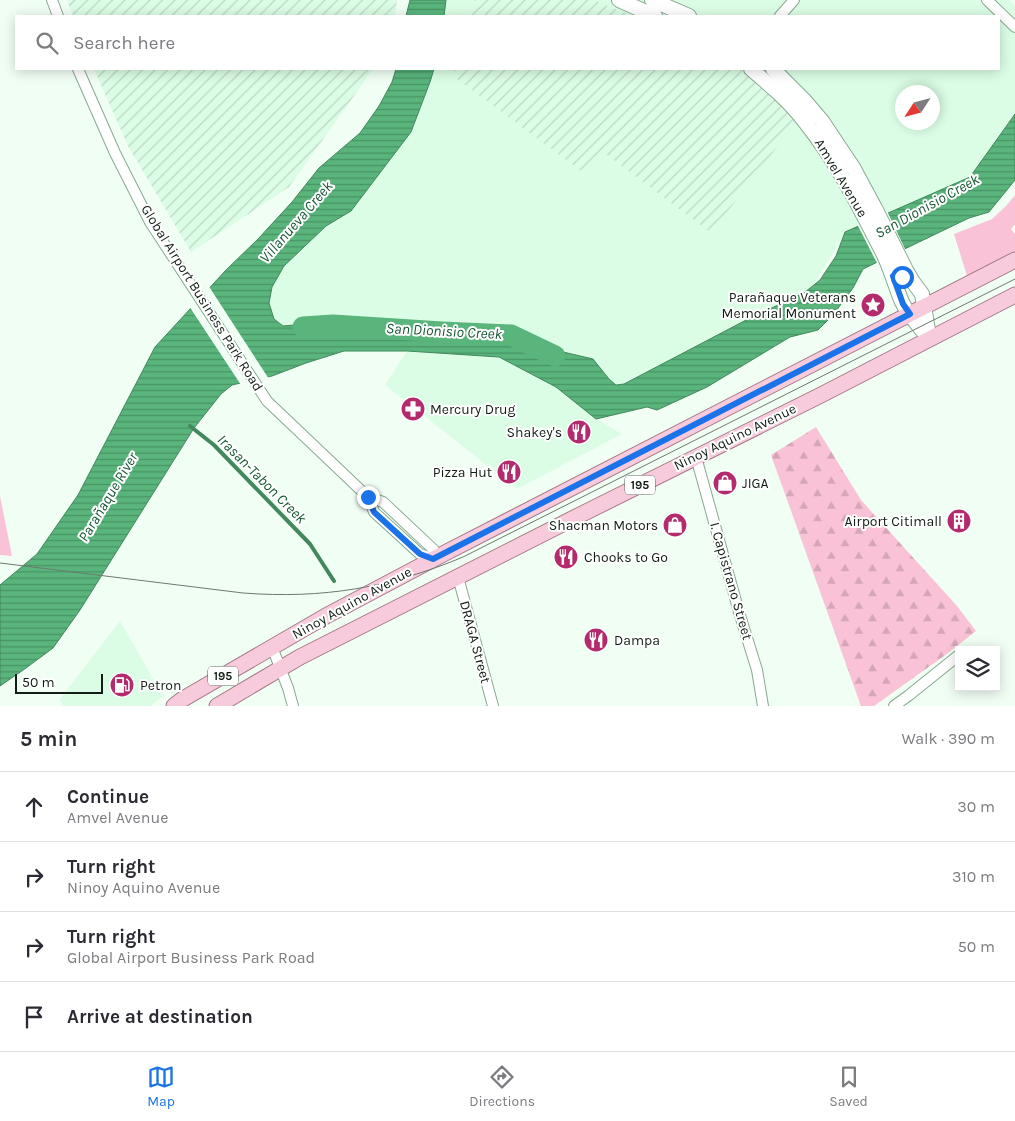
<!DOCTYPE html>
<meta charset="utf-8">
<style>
body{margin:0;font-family:Karla,sans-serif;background:#f7f7f7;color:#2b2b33}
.controls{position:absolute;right:15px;bottom:15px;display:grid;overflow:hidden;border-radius:0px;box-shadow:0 2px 12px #0003}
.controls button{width:45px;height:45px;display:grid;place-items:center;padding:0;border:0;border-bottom:1px solid #e1e1e2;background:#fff;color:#2b2b33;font:25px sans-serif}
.compass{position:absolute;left:895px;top:85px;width:45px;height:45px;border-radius:50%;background:#fff;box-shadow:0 2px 12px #0003;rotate:234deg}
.scale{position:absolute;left:15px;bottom:12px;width:88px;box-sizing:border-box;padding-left:5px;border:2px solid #111e15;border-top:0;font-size:14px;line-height:18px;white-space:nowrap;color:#111e15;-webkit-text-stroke:4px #fff;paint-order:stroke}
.stop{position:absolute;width:15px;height:15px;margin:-11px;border:4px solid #1a73e8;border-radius:50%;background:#fff}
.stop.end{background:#1a73e8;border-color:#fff;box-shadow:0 1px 5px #0008}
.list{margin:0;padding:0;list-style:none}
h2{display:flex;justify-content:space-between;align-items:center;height:65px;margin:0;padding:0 20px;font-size:21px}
h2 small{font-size:16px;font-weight:400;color:#7c7c81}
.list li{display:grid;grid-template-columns:32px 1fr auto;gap:15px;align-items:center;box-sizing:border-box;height:70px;padding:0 20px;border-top:1px solid #e1e1e2}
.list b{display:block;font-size:19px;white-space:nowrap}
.list p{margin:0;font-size:16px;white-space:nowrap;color:#7c7c81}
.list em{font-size:16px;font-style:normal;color:#7c7c81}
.icon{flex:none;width:28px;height:28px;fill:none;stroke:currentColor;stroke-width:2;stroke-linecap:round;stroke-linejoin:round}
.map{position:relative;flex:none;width:1015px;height:706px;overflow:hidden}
.search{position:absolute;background:#fff;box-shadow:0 2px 12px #0003;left:15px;right:15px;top:15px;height:55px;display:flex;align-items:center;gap:12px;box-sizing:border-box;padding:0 18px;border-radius:0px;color:#7c7c81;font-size:19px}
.sheet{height:345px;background:#fff}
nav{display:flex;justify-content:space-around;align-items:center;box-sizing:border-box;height:70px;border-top:1px solid #e1e1e2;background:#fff;font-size:14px;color:#7c7c81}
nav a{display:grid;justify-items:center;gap:2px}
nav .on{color:#1a73e8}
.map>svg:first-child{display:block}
</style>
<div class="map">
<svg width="1015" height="706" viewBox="0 0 1015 706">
<defs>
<pattern id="industrial-furrows" width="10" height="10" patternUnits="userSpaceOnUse" patternTransform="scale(1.25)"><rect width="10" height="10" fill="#dbfde5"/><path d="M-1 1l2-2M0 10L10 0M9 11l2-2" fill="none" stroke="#bbd8c4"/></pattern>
<pattern id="forest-firs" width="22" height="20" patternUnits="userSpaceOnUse" patternTransform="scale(1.25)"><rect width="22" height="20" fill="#fac2d6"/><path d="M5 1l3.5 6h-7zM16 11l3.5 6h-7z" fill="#d5a6b7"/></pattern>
<pattern id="water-rules" width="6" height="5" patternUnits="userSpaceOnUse" patternTransform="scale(1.25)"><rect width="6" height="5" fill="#59b57c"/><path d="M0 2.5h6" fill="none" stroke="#489364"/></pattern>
</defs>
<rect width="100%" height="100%" fill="#f0fef4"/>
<path fill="#dbfde5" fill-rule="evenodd" d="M 446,0 L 1009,0 L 1015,6 L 1015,114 L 970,177 L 845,232 L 812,288 L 624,384 L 616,385 L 609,379 L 604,373 L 503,338 L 356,328 L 316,323 L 283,326 L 274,319 L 269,303 L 272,287 L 284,266 L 326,226 L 351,211 L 411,132 L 430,82 L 434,69 L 999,69 L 999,16 L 444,16 ZM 902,92 L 932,92 L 932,122 L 902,122 Z
M 407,351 L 499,357 L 556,387 L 596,419 L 622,434 L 517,489 L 385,385 Z
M 120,621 L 163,696 L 150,706 L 63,706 L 60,699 Z"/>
<path fill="url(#industrial-furrows)" d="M 67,0 L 397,0 L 395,16 L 73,16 Z
M 475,0 L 595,0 L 605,5 L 633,16 L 470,16 Z
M 94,69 L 373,69 L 289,187 L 191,252 L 128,146 Z
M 455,69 L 742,69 L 754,77 L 797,121 L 711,233 L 603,152 L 585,174 L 453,76 Z"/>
<path fill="#fac2d6" d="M 1015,195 L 1015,224 L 1011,229 L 1015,234 L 1015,255 L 968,279 L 954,234 L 992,219 L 1006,206 Z
M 0,496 L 12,556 L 0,555 Z"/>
<path fill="url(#forest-firs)" d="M 816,427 L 861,500 L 957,606 L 976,631 L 944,656 L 874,706 L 861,706 L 771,455 Z"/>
<path fill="url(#water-rules)" stroke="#43885d" d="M 410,0 L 446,0 L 444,16 L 406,16 Z
M 396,69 L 434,69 L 430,82 L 411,132 L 351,211 L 326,226 L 284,266 L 272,287 L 269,303 L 274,319 L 283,326 L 316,323 L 356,328 L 503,338 L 593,359 L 609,379 L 616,385 L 624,384 L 750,318 L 804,293 L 820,280 L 836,256 L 845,232 L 970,177 L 1015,114 L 1015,180 L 989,212 L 969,218 L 863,269 L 853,288 L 833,315 L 818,330 L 790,337 L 707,387 L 657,410 L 647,407 L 596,419 L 556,387 L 499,357 L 407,351 L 344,351 L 306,363 L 272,376 L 232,385 L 221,394 L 194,428 L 80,610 L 53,648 L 26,668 L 0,686 L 0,585 L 37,554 L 78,495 L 155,347 L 226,270 L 258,239 L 292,202 L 319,168 L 360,133 L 379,106 L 392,82 Z"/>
<path fill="#f0fef4" d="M 887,211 L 906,251 L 878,265 L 857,224 Z
M 208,285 L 269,379 L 241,385 L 189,306 Z"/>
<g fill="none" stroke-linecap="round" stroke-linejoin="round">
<path stroke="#43885d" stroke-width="4" d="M 190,426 L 214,445 L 310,544 L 334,581"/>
<path stroke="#59b57c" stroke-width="21" d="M 303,327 L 333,325 L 442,332 L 511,335 L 555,356"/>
<defs>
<path id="minor" d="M 52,0 L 58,16
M 987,0 L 1015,27
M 780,16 L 794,0
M 78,69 L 115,153 L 150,222 L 267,401 L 368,497 L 383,502 L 434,550 L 433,559 L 420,554 L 374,512 L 368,497
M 696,457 L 739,612 L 757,670 L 763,706
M 458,577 L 493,706
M 272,647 L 288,688 L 293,706
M 894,706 L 908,696 L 959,655"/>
<path id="secondary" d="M 619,0 L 655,16
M 652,0 L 689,16
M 751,69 C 770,85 790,102 805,122 C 837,162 860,208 883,253 C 891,269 895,286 902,302 C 908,315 921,328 929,339
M 773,69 L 805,101 L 822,121 L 854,169 L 875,208 L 906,270 L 913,282 L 922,294 L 929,336"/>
<path id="primary" d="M 174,706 L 183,699 L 326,616 L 445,553 L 1015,260
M 217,706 L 300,657 L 582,514 L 821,395 L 1015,295"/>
</defs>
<use href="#minor" stroke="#88a992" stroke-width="12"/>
<use href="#secondary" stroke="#88a992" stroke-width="16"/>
<use href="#primary" stroke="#a57887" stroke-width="17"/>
<use href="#minor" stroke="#fff" stroke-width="10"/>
<use href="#secondary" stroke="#fff" stroke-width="14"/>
<use href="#primary" stroke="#f8cbdc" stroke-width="15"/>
<path stroke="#6d7a71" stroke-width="1" d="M 0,563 L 243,593 C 323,599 389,588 463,557 L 1015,279"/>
</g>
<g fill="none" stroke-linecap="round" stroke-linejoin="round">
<path stroke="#1a73e8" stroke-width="6" d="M 368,497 L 374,512 L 420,554 L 433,559 L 910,314 L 903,304 L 893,276 L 898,278 L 902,277"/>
</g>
<defs>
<symbol id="sight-disc" viewBox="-11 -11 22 22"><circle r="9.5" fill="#b32b6d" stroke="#fff"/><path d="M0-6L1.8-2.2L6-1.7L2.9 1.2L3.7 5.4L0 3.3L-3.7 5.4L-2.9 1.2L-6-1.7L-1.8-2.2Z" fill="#fff"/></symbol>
<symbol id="pharmacy-disc" viewBox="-11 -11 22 22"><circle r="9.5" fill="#b32b6d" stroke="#fff"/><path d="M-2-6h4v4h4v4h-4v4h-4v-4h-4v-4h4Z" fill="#fff"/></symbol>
<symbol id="restaurant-disc" viewBox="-11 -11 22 22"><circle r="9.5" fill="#b32b6d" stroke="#fff"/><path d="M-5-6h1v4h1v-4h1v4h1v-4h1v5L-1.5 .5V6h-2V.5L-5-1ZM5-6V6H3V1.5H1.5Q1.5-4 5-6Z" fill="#fff"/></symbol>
<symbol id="shop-disc" viewBox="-11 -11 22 22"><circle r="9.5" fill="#b32b6d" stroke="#fff"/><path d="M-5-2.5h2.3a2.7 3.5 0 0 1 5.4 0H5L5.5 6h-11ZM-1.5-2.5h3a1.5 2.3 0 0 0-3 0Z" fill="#fff"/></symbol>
<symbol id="building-disc" viewBox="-11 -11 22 22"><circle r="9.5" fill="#b32b6d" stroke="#fff"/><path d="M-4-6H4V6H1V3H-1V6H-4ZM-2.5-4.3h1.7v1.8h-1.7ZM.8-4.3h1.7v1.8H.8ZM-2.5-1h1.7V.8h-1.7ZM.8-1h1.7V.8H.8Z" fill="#fff"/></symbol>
<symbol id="fuel-disc" viewBox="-11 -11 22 22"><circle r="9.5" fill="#b32b6d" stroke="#fff"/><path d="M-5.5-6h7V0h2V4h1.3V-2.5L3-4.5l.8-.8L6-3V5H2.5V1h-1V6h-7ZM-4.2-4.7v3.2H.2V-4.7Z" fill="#fff"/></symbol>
</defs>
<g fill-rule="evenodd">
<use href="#sight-disc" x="859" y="291" width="28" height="28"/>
<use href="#pharmacy-disc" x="399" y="395" width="28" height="28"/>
<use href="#restaurant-disc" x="565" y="418" width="28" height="28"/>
<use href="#restaurant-disc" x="495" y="458" width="28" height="28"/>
<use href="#shop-disc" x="711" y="469" width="28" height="28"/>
<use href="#building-disc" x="945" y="507" width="28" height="28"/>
<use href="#shop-disc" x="661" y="511" width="28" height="28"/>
<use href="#restaurant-disc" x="552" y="543" width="28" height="28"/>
<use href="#restaurant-disc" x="582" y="626" width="28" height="28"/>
<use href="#fuel-disc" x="108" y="671" width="28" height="28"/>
</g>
<g text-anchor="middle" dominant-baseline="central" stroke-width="4" stroke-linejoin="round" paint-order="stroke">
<g fill="#fff" stroke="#58625b" stroke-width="1">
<rect x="625" y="475.5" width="30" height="19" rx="4"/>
<rect x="208" y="666.5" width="30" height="19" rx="4"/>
</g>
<g font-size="12" font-weight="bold" fill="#111e15">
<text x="640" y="485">195</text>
<text x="223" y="676">195</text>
</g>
<g font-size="14" fill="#111e15" stroke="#fff">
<text transform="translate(841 178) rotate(59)">Amvel Avenue</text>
<text transform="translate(202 298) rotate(58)">Global Airport Business Park Road</text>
<text transform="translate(735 437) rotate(-26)">Ninoy Aquino Avenue</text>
<text transform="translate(731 581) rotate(74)">I. Capistrano Street</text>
<text transform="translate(352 603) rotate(-29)">Ninoy Aquino Avenue</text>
<text transform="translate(475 642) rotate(75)">DRAGA Street</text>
</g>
<g font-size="14" fill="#111e15" stroke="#fff" text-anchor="end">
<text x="856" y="297">Parañaque Veterans<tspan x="856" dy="16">Memorial Monument</tspan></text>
<text x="430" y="409" text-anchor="start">Mercury Drug</text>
<text x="562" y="432">Shakey's</text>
<text x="492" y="472">Pizza Hut</text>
<text x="742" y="483" text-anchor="start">JIGA</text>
<text x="942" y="521">Airport Citimall</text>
<text x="658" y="525">Shacman Motors</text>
<text x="584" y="557" text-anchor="start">Chooks to Go</text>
<text x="614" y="640" text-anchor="start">Dampa</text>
<text x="140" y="685" text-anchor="start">Petron</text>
</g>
<g font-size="15" font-style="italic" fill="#155833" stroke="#fff">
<text transform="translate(927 206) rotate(-29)">San Dionisio Creek</text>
<text transform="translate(296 222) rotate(-49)">Villanueva Creek</text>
<text transform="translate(444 331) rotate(3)">San Dionisio Creek</text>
<text transform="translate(262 479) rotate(45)">Irasan-Tabon Creek</text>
<text transform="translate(108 497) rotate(-59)">Parañaque River</text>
</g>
</g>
</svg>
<div class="controls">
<button><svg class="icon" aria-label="layers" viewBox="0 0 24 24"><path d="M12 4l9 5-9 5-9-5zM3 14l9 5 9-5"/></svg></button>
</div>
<svg class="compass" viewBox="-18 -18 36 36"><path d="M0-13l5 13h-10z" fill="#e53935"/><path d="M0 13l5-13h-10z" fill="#7c7c81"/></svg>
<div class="scale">50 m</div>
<div class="stop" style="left:902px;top:277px"></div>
<div class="stop end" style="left:368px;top:497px"></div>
<div class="search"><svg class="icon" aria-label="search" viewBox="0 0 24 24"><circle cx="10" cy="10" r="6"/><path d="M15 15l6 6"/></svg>Search here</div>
</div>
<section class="sheet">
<h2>5 min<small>Walk · 390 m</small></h2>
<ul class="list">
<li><svg class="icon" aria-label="ahead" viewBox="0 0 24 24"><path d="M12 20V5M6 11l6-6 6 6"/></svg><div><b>Continue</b><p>Amvel Avenue</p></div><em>30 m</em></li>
<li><svg class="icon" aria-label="right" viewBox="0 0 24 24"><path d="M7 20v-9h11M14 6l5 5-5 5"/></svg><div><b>Turn right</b><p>Ninoy Aquino Avenue</p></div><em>310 m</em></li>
<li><svg class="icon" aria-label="right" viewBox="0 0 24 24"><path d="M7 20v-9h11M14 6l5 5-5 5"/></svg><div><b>Turn right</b><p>Global Airport Business Park Road</p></div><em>50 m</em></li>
<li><svg class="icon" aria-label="arrive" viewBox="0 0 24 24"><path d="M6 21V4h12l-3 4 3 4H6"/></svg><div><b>Arrive at destination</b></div></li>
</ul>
</section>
<nav>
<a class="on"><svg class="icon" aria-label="map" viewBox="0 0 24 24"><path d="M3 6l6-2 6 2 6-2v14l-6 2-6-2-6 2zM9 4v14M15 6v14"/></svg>Map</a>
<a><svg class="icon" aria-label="directions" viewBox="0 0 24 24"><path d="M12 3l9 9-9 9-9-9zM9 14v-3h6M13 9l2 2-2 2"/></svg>Directions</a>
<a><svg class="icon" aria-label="saved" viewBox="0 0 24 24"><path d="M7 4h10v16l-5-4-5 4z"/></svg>Saved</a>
</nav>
